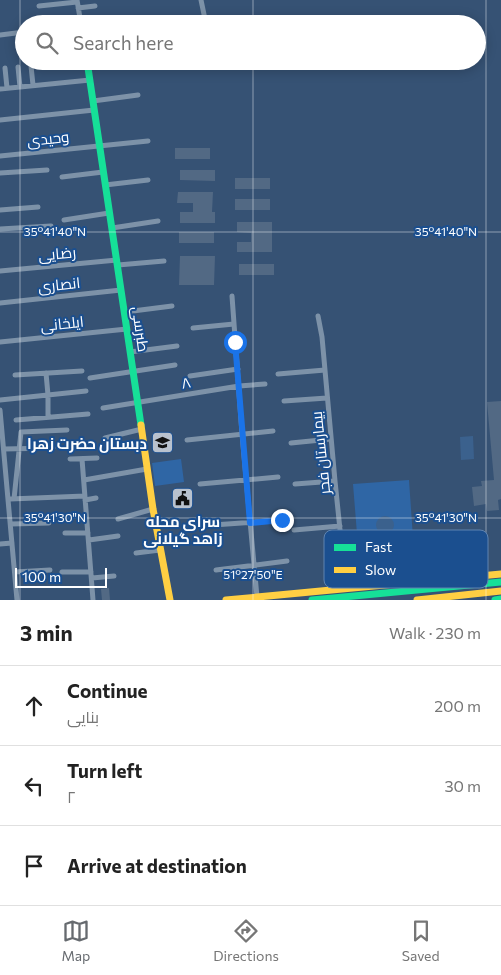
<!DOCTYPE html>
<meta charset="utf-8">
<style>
body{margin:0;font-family:Commissioner,Cairo,sans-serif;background:#f2f2f2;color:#222}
.scale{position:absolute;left:15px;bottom:12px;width:92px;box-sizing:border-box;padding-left:5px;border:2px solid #fff;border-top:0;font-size:14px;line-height:18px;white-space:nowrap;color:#fff;-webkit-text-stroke:4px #1b4f8f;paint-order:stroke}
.stop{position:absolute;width:15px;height:15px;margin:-11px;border:4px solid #1a73e8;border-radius:50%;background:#fff}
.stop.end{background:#1a73e8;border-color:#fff;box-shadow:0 1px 5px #0008}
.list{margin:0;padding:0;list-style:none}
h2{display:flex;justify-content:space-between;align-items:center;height:65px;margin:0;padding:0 20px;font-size:21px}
h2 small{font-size:16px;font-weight:400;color:#767676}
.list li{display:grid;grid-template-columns:32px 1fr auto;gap:15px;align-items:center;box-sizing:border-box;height:80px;padding:0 20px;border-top:1px solid #e0e0e0}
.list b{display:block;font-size:19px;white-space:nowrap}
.list p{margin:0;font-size:16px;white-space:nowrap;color:#767676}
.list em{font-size:16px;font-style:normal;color:#767676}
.icon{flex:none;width:28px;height:28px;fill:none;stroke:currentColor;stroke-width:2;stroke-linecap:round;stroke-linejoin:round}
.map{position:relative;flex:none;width:501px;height:600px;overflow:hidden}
.search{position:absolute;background:#fff;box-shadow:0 2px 12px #0003;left:15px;right:15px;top:15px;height:55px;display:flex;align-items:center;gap:12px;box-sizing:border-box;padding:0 18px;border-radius:28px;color:#767676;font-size:19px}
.sheet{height:305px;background:#fff}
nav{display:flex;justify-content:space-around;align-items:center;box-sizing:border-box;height:70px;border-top:1px solid #e0e0e0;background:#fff;font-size:14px;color:#767676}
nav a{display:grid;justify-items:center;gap:2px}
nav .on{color:#666a6f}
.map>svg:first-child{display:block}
</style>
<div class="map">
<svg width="501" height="600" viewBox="0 0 501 600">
<rect width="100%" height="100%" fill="#365274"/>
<path fill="#2f66a5" d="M 181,459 L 184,482 L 155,486 L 152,463 Z
M 409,480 L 415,567 L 360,571 L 353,484 Z"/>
<path fill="#3b618d" d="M 473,436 L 474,459 L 461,460 L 460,437 Z
M376 525a9 9 0 1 1 18 0a9 9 0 1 1-18 0Z"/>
<path fill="#526984" d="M 175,148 L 210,148 L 210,159 L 175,159 Z
M 180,170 L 215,170 L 215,181 L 180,180 Z
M 235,178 L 270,178 L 270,189 L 235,189 Z
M 178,192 L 213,192 L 212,212 L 215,212 L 215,223 L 180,223 L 180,212 L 193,212 L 193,203 L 177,203 Z
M 235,199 L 270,199 L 270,210 L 235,210 Z
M 237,222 L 272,222 L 272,252 L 237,252 L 237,242 L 251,242 L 251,233 L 237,232 Z
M 179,232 L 214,232 L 214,243 L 179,243 Z
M 180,256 L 215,256 L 214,285 L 179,285 Z
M 239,264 L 274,264 L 274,275 L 239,275 Z
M 501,401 L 501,499 L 498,500 L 499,510 L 487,511 L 486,504 L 474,506 L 472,487 L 482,486 L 481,481 L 494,480 L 487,402 Z
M 188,490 L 189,501 L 173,504 L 172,493 Z
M 109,588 L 110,600 L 102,600 L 101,589 Z"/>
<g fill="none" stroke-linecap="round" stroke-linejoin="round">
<path stroke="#7d92a8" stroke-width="5" d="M 77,0 L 81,24
M 201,0 L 206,24
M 39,6 L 77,2
M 78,8 L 95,6
M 0,35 L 24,32
M 31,66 L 33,85
M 18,67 L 20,87
M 5,68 L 7,88
M 0,89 L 90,80
M 93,101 L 138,95
M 0,120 L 94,110
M 0,156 L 148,141
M 0,173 L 47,170
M 62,177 L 103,172
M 105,185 L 148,180
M 0,210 L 38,207
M 64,220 L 109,213
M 112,228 L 158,221
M 0,229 L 51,226
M 118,265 L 164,261
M 0,271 L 117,260
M 232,296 L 242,434 L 257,597
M 0,303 L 121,290
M 125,312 L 172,306
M 318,316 L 322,337 L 335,481 L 346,588
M 193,328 L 234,324
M 0,342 L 127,329
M 130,352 L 177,346
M 46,373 L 48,395 L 48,417
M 278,374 L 325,370
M 15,375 L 82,371
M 190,376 L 238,369
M 90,378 L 175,365
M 0,400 L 86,391
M 284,401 L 327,398
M 103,408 L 239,386 L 265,384
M 0,410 L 17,600
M 16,420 L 88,414
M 105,438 L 142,429
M 187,440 L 273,431
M 291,443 L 331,439
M 4,449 L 53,448
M 70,459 L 97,458
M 82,459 L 93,600
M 84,480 L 147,469
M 200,484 L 278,477
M 295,484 L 335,481
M 10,499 L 85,496
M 14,499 L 21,432 L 67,430
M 85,500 L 96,498
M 118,519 L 153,509
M 11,524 L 49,523
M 213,525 L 282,520
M 294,530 L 340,526
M 65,533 L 88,533
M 89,540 L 118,536
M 0,544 L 12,543
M 136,553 L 160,550
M 216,570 L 287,561
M 15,572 L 50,570
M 62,572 L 91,572
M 92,578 L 114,576"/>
<path stroke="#16e098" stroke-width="7" d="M 87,61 L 141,425
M 312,600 L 501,582
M 495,600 L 501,599"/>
<path stroke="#ffcf43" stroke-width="7" d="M 141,425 L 153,509 L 170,600
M 226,600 L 501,574
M 417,600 L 501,591"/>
</g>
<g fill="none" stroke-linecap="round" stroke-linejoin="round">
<path stroke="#1a73e8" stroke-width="6" d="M 235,342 L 250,523 L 282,520"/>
</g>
<path fill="none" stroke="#fff" stroke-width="1" stroke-opacity="0.45" d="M 20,0 L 20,600M 253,0 L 253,24M 486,0 L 486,600M 253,61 L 253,600M 0,232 L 501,232M 0,518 L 501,518"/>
<defs>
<symbol id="school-square" viewBox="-11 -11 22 22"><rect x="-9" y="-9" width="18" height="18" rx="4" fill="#b9c2ce" stroke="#1b4f8f"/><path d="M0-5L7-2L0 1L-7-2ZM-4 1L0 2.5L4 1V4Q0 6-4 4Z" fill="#111"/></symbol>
<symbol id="civic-square" viewBox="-11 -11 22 22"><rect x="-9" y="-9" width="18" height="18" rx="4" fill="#b9c2ce" stroke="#1b4f8f"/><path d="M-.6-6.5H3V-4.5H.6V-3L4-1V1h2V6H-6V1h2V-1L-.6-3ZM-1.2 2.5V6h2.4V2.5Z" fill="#111"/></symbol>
</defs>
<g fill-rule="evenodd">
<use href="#school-square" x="150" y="430" width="25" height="25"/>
<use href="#civic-square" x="170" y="486" width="25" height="25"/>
</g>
<g text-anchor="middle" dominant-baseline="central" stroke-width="4" stroke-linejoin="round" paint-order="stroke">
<g font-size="15" fill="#fff" stroke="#1b4f8f">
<text transform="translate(48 138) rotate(-6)">وحیدی</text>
<text transform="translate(57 253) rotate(-5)">رضایی</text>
<text transform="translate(59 284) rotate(-6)">انصاری</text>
<text transform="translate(62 323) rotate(-6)">ایلخانی</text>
<text transform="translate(141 329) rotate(82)">طبرسی</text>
<text transform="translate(186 382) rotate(-9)">۸</text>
<text transform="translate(320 453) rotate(-96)">بیمارستان فجر</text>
</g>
<g font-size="15" font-weight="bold" fill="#fff" stroke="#1b4f8f" text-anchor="end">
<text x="147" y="443">دبستان حضرت زهرا</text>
<text x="183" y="521" text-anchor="middle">سرای محله<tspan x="183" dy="17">زاهد گیلانی</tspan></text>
</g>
</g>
<rect x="324" y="530" width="164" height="58" rx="8" fill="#1b4f8f" stroke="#5f84b1" stroke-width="1"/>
<rect x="334" y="544" width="22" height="7" fill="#16e098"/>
<rect x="334" y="567" width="22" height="6" fill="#ffcf43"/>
<g font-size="14" fill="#fff">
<text x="365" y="552">Fast</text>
<text x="365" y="575">Slow</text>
</g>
<g font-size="12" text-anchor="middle" fill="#fff" stroke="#1b4f8f" stroke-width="4" stroke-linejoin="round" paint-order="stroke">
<text x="55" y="236">35°41'40"N</text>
<text x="446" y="236">35°41'40"N</text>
<text x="55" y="522">35°41'30"N</text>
<text x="446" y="522">35°41'30"N</text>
<text x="253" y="579">51°27'50"E</text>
</g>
</svg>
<div class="scale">100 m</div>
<div class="stop" style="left:235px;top:342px"></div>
<div class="stop end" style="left:282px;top:520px"></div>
<div class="search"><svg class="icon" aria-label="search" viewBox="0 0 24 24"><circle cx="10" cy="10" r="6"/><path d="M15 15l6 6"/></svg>Search here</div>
</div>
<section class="sheet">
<h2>3 min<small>Walk · 230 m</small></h2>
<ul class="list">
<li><svg class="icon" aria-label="ahead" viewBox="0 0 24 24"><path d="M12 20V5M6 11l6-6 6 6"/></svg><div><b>Continue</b><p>بنایی</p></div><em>200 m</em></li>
<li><svg class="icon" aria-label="left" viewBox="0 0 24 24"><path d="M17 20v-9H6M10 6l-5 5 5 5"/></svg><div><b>Turn left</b><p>۲</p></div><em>30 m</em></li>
<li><svg class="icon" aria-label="arrive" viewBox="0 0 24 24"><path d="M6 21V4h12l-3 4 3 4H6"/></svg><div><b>Arrive at destination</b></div></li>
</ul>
</section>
<nav>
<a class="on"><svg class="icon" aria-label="map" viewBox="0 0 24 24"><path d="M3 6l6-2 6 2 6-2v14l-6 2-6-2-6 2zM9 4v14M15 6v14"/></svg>Map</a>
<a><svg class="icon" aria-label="directions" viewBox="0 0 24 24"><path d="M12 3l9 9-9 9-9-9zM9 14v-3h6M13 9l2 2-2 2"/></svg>Directions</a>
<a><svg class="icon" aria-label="saved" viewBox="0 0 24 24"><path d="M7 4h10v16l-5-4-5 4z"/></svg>Saved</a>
</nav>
